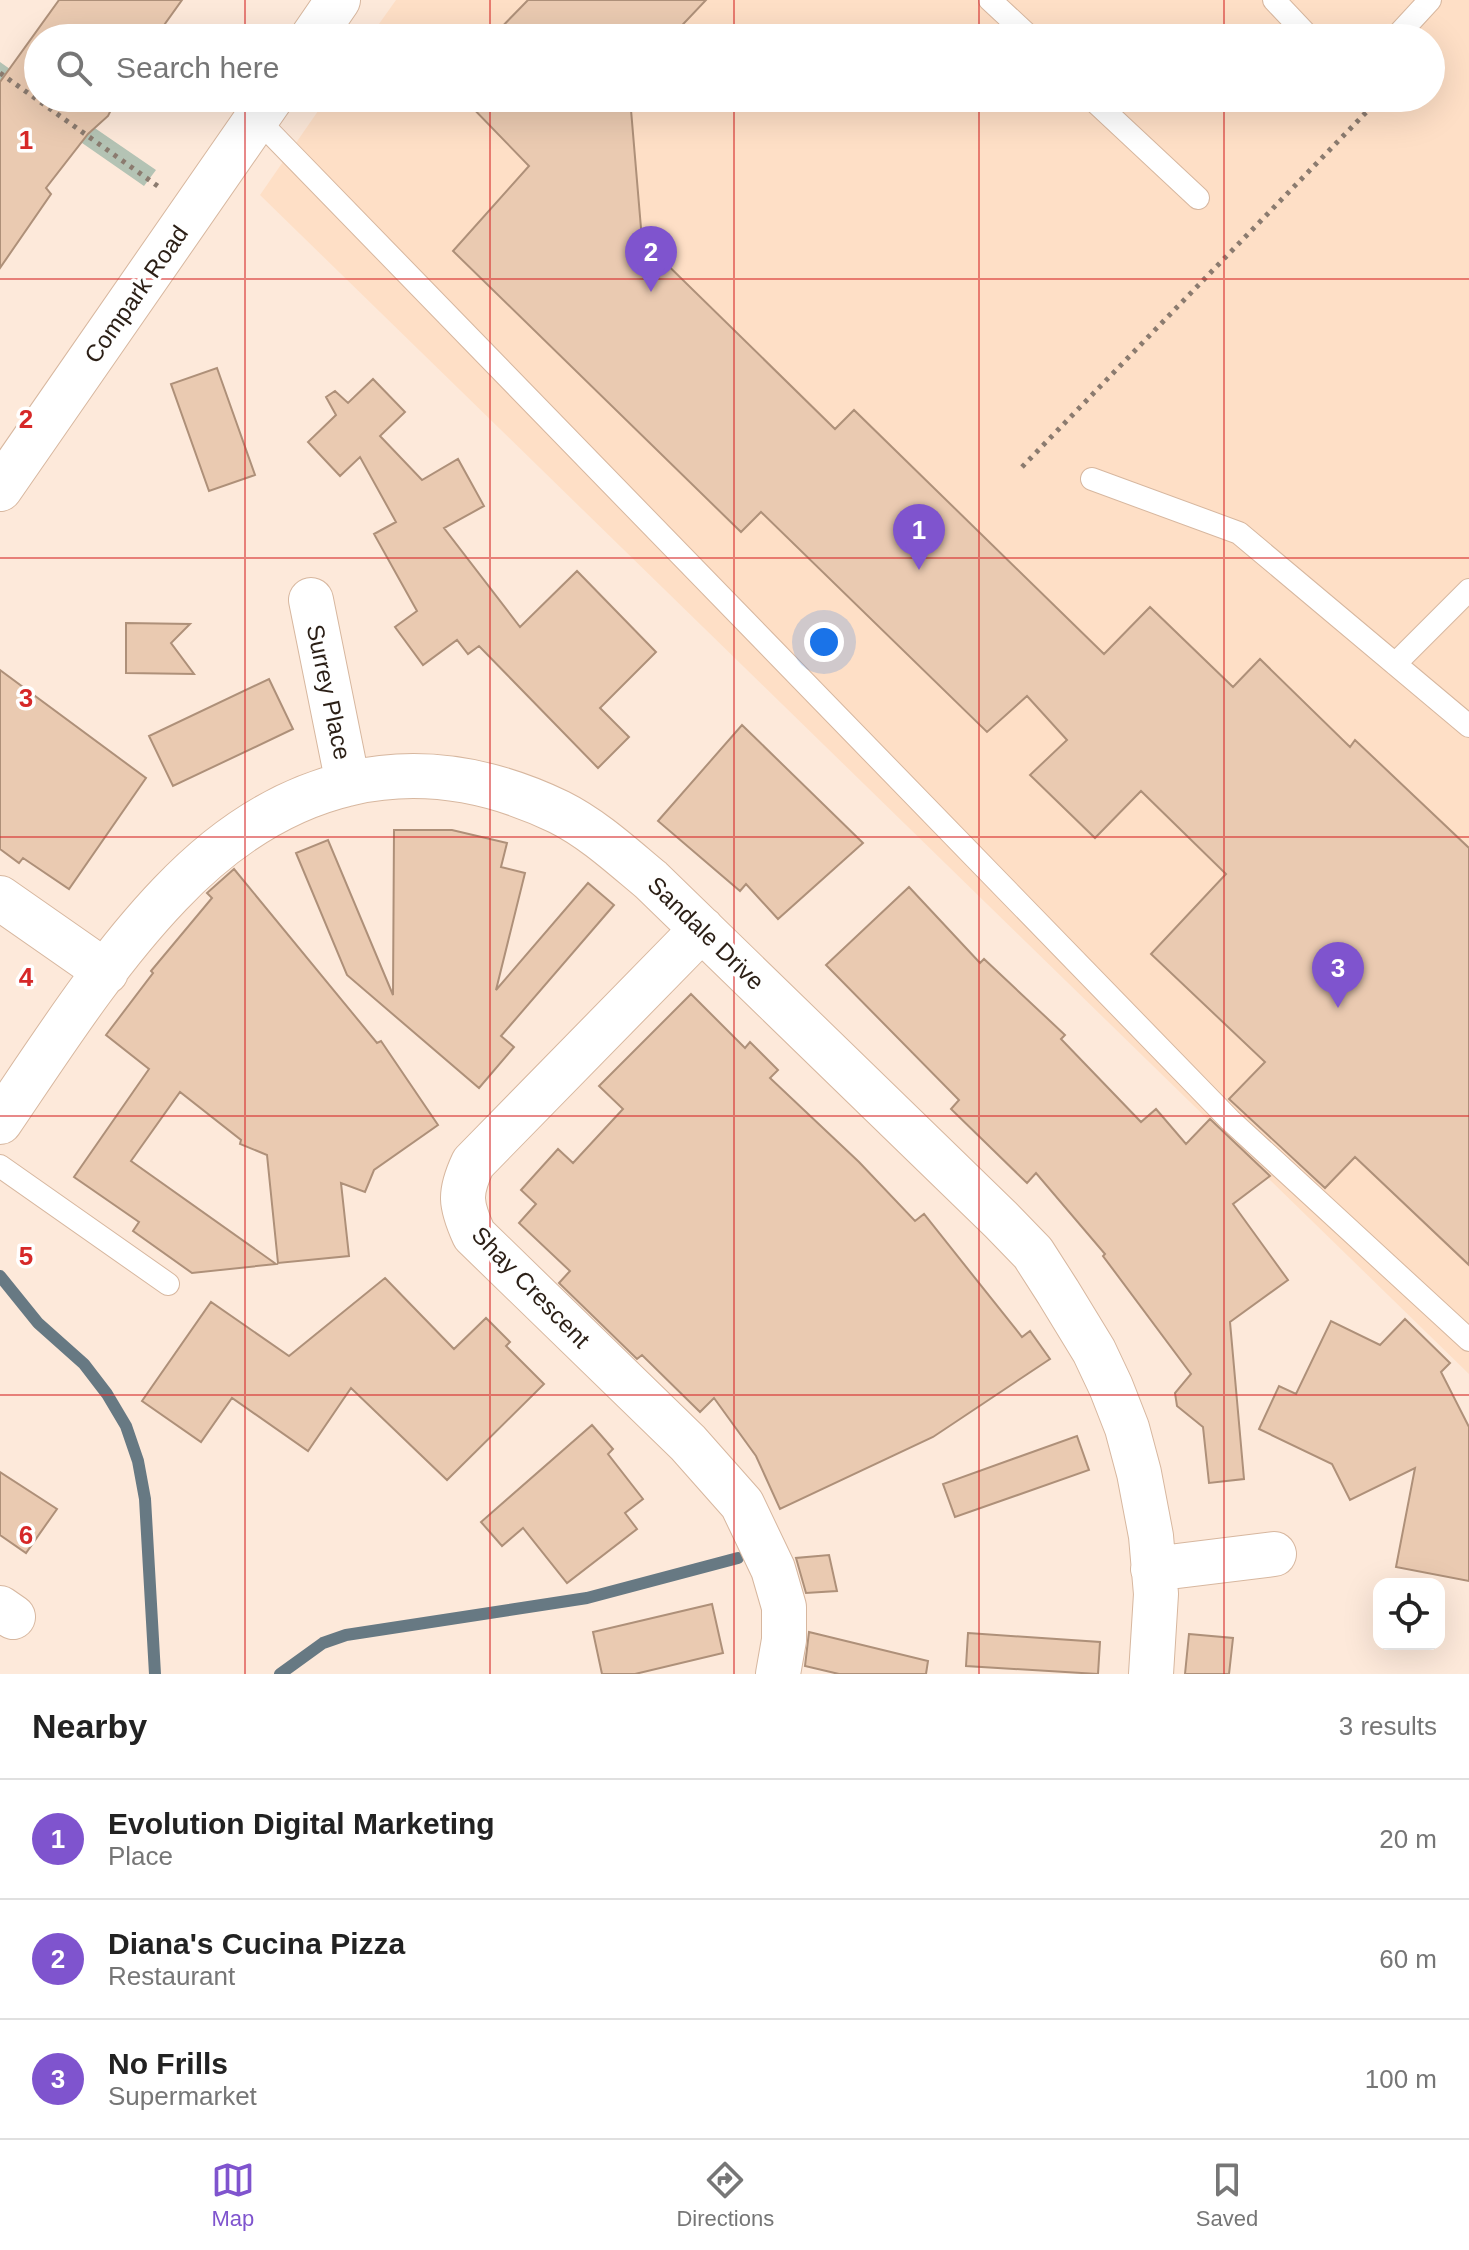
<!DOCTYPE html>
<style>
body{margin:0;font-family:Helvetica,sans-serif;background:#f2f2f2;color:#222}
.controls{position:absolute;right:24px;bottom:24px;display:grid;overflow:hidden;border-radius:16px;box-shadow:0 8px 32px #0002}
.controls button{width:72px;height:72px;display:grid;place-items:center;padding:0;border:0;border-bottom:2px solid #e0e0e0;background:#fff;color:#222;font:40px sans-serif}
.you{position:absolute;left:824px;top:642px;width:28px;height:28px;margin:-20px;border:6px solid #fff;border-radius:50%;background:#1a73e8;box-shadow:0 0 0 12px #1a73e833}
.badge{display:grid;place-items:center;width:52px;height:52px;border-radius:50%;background:#7f54ce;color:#fff;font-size:26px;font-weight:700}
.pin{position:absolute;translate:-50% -66px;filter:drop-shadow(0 2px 4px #0008)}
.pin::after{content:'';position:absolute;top:42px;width:28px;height:24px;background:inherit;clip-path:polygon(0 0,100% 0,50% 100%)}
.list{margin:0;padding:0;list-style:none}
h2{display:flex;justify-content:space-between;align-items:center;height:104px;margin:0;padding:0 32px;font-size:34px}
h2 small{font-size:26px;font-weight:400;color:#767676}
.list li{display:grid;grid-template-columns:52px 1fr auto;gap:24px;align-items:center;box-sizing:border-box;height:120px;padding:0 32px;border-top:2px solid #e0e0e0}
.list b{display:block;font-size:30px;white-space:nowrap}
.list p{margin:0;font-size:26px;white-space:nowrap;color:#767676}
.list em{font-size:26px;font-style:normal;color:#767676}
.icon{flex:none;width:44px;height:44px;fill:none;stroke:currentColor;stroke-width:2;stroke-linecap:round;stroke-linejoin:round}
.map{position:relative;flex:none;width:1469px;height:1674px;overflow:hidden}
.search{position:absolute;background:#fff;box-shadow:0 8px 32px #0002;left:24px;right:24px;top:24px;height:88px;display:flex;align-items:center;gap:20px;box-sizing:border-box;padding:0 28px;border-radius:44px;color:#767676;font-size:30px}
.sheet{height:464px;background:#fff}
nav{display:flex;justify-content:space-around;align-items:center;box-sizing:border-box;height:112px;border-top:2px solid #e0e0e0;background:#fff;font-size:22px;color:#767676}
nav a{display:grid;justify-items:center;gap:4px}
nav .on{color:#7f54ce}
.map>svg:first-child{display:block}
</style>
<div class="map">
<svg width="1469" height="1674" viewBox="0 0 1469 1674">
<rect width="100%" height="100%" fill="#fde9da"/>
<path fill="#fedfc6" d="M 396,0 L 1469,0 L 1469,1374 L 260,195 L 327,98 L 1431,98 L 1431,38 L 369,38 Z"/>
<path fill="#b4c3b4" d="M 0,62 L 38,89 L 38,98 L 51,98 L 156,170 L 144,186 L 0,86 Z"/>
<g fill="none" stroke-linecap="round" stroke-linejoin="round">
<path stroke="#677983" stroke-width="12" d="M 0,1276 L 38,1323 L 84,1364 L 107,1394 L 126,1426 L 138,1461 L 145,1499 L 155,1674
M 280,1674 L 323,1643 L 346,1635 L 587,1598 L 738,1558"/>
</g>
<path fill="#eacab1" stroke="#ae9079" stroke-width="2" d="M 59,0 L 182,0 L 157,35 L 162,38 L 38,38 L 38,98 L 117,98 L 108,116 L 88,134 L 46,188 L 51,194 L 0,268 L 0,82 Z
M 528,0 L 706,0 L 670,38 L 491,38 Z
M 463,98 L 630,98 L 642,240 L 835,429 L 854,410 L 1104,654 L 1150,607 L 1233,687 L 1260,659 L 1350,747 L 1355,740 L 1469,848 L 1469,1265 L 1355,1157 L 1325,1188 L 1229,1099 L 1265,1062 L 1151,954 L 1226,874 L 1141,791 L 1095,838 L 1030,775 L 1067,740 L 1027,696 L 987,732 L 761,512 L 741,532 L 453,251 L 529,166 Z
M 217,368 L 255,475 L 209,491 L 171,384 Z
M 373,379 L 405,412 L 380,436 L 422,480 L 458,459 L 484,506 L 444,528 L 520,627 L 577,571 L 656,652 L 600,708 L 629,737 L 598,768 L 479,646 L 468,654 L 457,640 L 423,665 L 395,627 L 417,611 L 374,534 L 396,522 L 360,457 L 340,476 L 308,442 L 336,415 L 326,397 L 335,391 L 348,403 Z
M 126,623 L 190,624 L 171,643 L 194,674 L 126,673 Z
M 0,670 L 146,778 L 69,889 L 23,858 L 19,863 L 0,849 Z
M 269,679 L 293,729 L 173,786 L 149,736 Z
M 742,725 L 863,843 L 778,919 L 746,884 L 740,891 L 658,821 Z
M 394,830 L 452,830 L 507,843 L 501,867 L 525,873 L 496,990 L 588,883 L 614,905 L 501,1036 L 514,1047 L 479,1088 L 347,975 L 296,853 L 328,840 L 393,995 Z
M 234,869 L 377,1043 L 381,1041 L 438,1125 L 374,1170 L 365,1192 L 341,1183 L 349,1256 L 278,1263 L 267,1155 L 240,1144 L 241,1140 L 180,1092 L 131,1161 L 276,1264 L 192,1273 L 133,1231 L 139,1222 L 74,1177 L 149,1069 L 106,1035 L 153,973 L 151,971 L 212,898 L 207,893 Z
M 909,887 L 980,963 L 984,959 L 1065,1035 L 1061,1039 L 1141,1122 L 1156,1109 L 1186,1144 L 1210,1119 L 1270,1176 L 1233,1204 L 1288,1280 L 1230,1322 L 1244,1479 L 1209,1483 L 1203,1427 L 1177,1406 L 1175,1393 L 1191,1374 L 1103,1256 L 1105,1254 L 1036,1173 L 1027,1183 L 951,1109 L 959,1100 L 826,965 Z
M 691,994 L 745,1048 L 750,1042 L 778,1070 L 770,1078 L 859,1162 L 915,1221 L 924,1214 L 1022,1337 L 1030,1331 L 1050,1359 L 933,1437 L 780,1509 L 756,1456 L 714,1398 L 700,1412 L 642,1355 L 637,1359 L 559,1283 L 570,1271 L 519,1223 L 536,1204 L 521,1190 L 558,1149 L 573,1163 L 623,1109 L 599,1086 Z
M 385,1278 L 454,1349 L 486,1318 L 510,1342 L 506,1346 L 544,1384 L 447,1480 L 351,1388 L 308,1451 L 232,1398 L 201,1442 L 142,1401 L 211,1302 L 289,1356 Z
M 1405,1319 L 1450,1363 L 1441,1372 L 1469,1427 L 1469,1581 L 1396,1567 L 1415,1468 L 1350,1500 L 1332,1464 L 1259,1429 L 1279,1386 L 1296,1394 L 1331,1321 L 1380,1345 Z
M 592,1425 L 613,1449 L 608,1454 L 643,1499 L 625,1513 L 637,1529 L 567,1583 L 523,1528 L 502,1546 L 481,1522 Z
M 1077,1436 L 1089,1470 L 955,1517 L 943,1484 Z
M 0,1472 L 57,1509 L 26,1553 L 0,1535 Z
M 829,1555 L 837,1591 L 806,1593 L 796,1558 Z
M 712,1604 L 723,1653 L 635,1674 L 602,1674 L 593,1632 Z
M 809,1632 L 928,1661 L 926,1674 L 839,1674 L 805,1666 Z
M 968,1633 L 1100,1642 L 1098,1674 L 966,1666 Z
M 1189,1634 L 1233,1638 L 1229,1674 L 1185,1674 Z"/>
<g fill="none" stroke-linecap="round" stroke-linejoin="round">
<defs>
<path id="lane" d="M 990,0 L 1031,38
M 1274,0 L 1310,38
M 1395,38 L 1430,0
M 1091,98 L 1198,198
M 257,119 L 1230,1120 L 1469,1340
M 1092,479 L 1239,533 L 1469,726
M 1395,664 L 1469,590
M 0,1166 L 168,1284"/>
<path id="street" d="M 312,38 L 338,0
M 0,489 L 271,98
M 311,600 L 348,784
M 0,898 L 106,972
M 702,929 L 473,1163 C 459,1193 460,1204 474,1235 L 688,1443 L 742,1504 L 773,1569 L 784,1607 L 784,1640 L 778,1674
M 0,1122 C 53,1044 105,962 170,894 C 279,779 412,741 559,812 C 593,829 622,856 651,880 L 1001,1220 L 1033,1253 L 1058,1292 L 1094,1351 L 1111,1387 L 1127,1428 L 1139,1473 L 1151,1536 L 1156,1594 L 1151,1674
M 1153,1569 L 1274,1554
M 0,1608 L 13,1617"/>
</defs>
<use href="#lane" stroke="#d7b79f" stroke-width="24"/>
<use href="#street" stroke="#d7b79f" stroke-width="46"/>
<path stroke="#8b7b6f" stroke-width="5" stroke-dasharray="4 6" stroke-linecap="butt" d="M 0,73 L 159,187
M 1022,467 L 1380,98"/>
<use href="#lane" stroke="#fff" stroke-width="22"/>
<use href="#street" stroke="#fff" stroke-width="44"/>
</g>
<path fill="none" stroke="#d62828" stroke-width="2" stroke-opacity="0.55" d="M 245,0 L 245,38M 490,0 L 490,38M 734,0 L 734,38M 979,0 L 979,38M 1224,0 L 1224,38M 245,98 L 245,1674M 490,98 L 490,1674M 734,98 L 734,1674M 979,98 L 979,1674M 1224,98 L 1224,1674M 0,279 L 1469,279M 0,558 L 1469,558M 0,837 L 1469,837M 0,1116 L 1469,1116M 0,1395 L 1469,1395"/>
<g text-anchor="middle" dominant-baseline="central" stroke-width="7" stroke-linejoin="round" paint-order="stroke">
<g font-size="24" fill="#2b1f16" stroke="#fff">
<text transform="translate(136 294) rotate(-55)">Compark Road</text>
<text transform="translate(329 692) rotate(78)">Surrey Place</text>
<text transform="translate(706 933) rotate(44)">Sandale Drive</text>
<text transform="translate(531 1287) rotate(46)">Shay Crescent</text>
</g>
</g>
<g font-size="26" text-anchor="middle" font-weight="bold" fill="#d62828" stroke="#fff" stroke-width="7" stroke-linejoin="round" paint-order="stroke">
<text x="26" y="149">1</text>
<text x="26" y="428">2</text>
<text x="26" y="707">3</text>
<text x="26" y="986">4</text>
<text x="26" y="1265">5</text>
<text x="26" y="1544">6</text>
</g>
</svg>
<div class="controls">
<button><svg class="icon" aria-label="locate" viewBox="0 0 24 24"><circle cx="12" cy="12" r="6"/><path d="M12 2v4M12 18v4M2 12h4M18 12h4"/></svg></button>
</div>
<div class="you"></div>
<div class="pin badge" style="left:919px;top:570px">1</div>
<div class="pin badge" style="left:651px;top:292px">2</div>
<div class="pin badge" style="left:1338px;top:1008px">3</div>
<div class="search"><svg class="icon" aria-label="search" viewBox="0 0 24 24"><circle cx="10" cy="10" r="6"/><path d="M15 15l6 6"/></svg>Search here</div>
</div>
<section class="sheet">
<h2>Nearby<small>3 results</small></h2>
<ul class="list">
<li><span class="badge">1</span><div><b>Evolution Digital Marketing</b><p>Place</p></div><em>20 m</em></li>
<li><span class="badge">2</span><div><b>Diana's Cucina Pizza</b><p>Restaurant</p></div><em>60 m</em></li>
<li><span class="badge">3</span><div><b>No Frills</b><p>Supermarket</p></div><em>100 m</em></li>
</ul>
</section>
<nav>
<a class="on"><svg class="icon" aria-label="map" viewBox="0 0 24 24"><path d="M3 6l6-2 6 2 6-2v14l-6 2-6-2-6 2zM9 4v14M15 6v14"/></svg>Map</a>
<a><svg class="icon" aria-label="directions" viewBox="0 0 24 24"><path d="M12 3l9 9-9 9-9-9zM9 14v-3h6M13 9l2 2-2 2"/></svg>Directions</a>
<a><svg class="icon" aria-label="saved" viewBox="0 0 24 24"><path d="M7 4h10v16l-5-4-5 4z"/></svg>Saved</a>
</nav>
